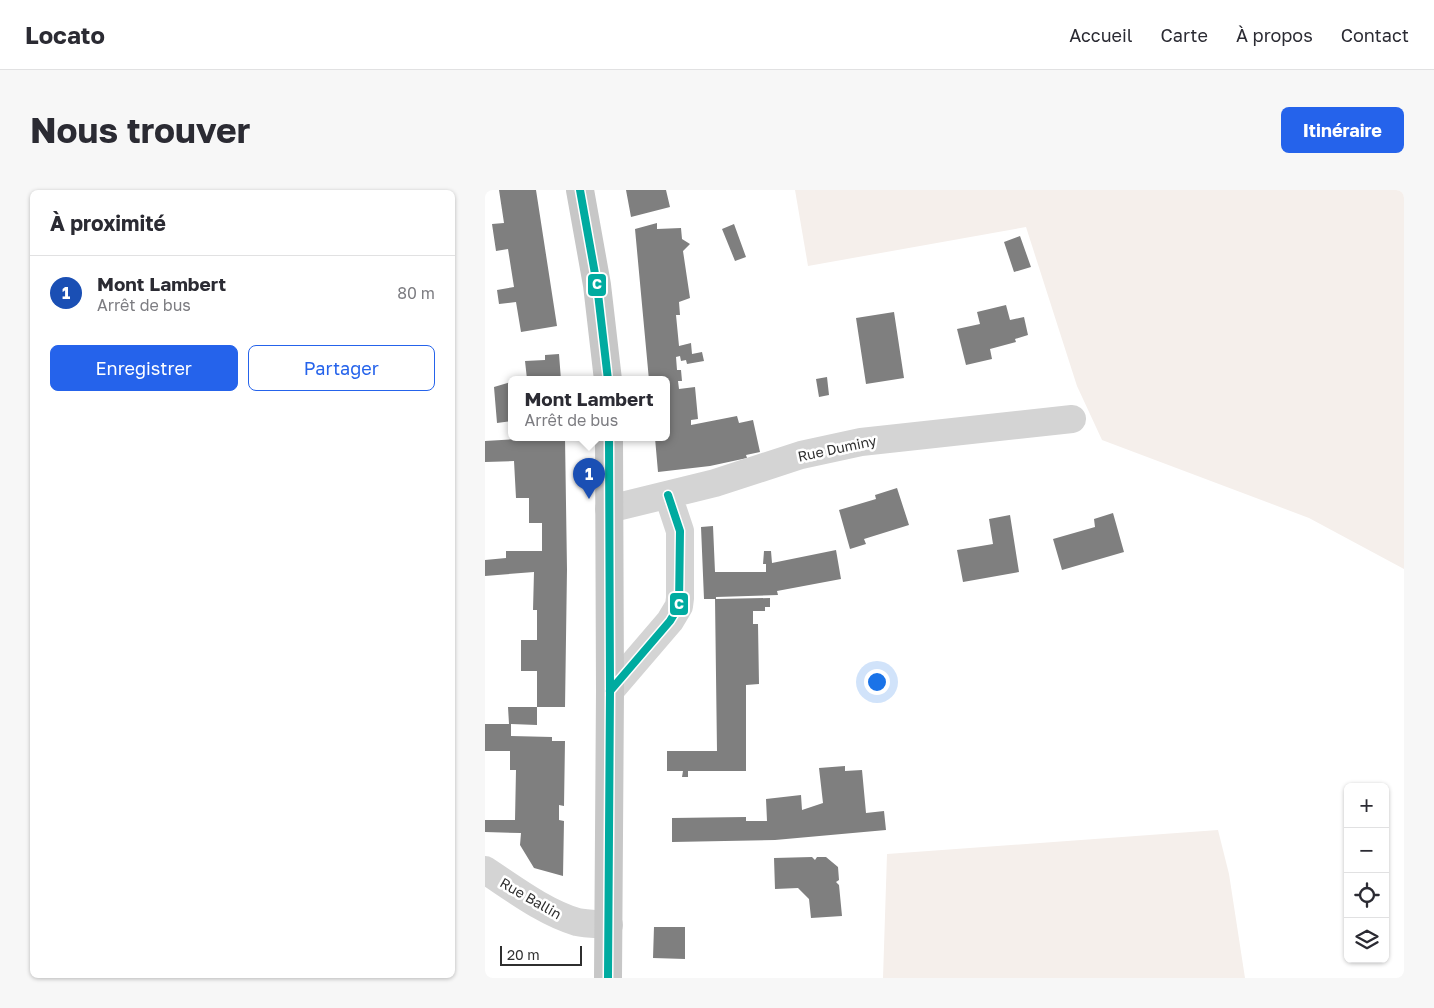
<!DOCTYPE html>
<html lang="fr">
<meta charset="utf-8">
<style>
body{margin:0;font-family:"Golos Text",sans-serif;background:#f7f7f7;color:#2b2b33}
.controls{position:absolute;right:15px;bottom:15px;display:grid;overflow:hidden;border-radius:8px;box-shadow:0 1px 4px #0004}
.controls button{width:45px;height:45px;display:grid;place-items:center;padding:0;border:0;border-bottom:1px solid #e1e1e2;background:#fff;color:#2b2b33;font:25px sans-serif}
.scale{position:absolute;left:15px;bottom:12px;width:82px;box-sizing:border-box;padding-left:5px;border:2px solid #2f2f2f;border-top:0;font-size:14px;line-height:18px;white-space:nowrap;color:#2f2f2f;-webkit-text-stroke:4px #fff;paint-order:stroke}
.you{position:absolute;left:391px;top:491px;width:18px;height:18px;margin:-12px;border:4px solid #fff;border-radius:50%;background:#1a73e8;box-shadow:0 0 0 8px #1a73e833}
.badge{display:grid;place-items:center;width:32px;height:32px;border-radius:50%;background:#2563eb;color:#fff;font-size:16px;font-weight:700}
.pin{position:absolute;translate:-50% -41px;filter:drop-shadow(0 1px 2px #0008)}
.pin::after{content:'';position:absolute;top:26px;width:18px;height:15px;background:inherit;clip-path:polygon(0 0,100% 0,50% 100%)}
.popup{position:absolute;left:23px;top:186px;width:162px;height:65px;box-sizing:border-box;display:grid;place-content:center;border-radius:8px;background:#fff;filter:drop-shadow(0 1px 4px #0005);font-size:16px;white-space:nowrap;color:#7c7c81}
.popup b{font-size:19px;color:#2b2b33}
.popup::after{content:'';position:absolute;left:50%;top:100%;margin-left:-10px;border:10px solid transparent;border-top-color:#fff}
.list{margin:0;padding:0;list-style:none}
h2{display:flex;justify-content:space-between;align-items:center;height:65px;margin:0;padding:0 20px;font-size:21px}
h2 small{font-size:16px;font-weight:400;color:#7c7c81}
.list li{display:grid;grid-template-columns:32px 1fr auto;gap:15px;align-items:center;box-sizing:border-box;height:75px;padding:0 20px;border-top:1px solid #e1e1e2}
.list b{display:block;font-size:19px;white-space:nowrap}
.list p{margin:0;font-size:16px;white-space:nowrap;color:#7c7c81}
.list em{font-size:16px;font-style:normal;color:#7c7c81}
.actions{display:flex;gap:10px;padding:15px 20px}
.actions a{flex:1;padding:11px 0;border:1px solid #2563eb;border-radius:8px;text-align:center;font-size:18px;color:#2563eb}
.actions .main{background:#2563eb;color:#fff}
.icon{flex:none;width:28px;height:28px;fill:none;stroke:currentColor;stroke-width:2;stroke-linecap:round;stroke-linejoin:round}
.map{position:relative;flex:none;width:919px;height:788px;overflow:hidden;border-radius:8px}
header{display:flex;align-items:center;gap:30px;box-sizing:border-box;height:70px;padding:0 25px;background:#fff;border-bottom:1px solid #e1e1e2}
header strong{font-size:24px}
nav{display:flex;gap:28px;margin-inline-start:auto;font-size:18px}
.intro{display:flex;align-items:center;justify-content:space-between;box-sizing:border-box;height:120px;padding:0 30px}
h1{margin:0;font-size:35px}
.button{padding:12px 22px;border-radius:8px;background:#2563eb;color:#fff;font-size:18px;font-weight:700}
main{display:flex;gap:30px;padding:0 30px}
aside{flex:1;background:#fff;border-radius:8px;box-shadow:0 1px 4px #0004}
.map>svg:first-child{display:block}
</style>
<header>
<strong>Locato</strong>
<nav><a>Accueil</a><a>Carte</a><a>À propos</a><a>Contact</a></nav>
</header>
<div class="intro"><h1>Nous trouver</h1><a class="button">Itinéraire</a></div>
<main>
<aside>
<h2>À proximité<small></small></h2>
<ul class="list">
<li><span class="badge" style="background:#1a4fb4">1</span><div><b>Mont Lambert</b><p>Arrêt de bus</p></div><em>80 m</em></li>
</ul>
<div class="actions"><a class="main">Enregistrer</a><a>Partager</a></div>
</aside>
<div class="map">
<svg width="919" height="788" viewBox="0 0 919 788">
<rect width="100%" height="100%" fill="#fff"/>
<path fill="#f5efeb" d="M 310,0 L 919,0 L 919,379 L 824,328 L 617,250 L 592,196 L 541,37 L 323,76 Z
M 733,640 L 744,684 L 760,788 L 398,788 L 402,664 Z"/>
<path fill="#7f7f7f" d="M 14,0 L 51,0 L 72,136 L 36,142 L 31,112 L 14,114 L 12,100 L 29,97 L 23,59 L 11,61 L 7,34 L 19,33 Z
M 141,0 L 181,0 L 185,17 L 146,27 Z
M 172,33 L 172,39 L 196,38 L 197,49 L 205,54 L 198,61 L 205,108 L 194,112 L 195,125 L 191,125 L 194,156 L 206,153 L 207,164 L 217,162 L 219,171 L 202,174 L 201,170 L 196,171 L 195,166 L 191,167 L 192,180 L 196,180 L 197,191 L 193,191 L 194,199 L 210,197 L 213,229 L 206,230 L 206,235 L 252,226 L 254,233 L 268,230 L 275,262 L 261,265 L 262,268 L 225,276 L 173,282 L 170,248 L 182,248 L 182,190 L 164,190 L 150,39 Z
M 249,34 L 261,67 L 250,71 L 237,39 Z
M 535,46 L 546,77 L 529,82 L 519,52 Z
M 521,115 L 525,130 L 539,127 L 543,145 L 530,149 L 531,152 L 505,159 L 507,169 L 481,175 L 472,139 L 495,134 L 492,122 Z
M 409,122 L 419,188 L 381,194 L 371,128 Z
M 74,164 L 76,190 L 38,190 L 42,189 L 40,171 L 60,170 L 60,165 Z
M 342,187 L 344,205 L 334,207 L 331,189 Z
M 26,192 L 26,231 L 12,233 L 9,197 Z
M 31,248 L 80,248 L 82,379 L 80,517 L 52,517 L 52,481 L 36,481 L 36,450 L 52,450 L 52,420 L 48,420 L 49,382 L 0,386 L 0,370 L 21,368 L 21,361 L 57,361 L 57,333 L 44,333 L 44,308 L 31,308 L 29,271 L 0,272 L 0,251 L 32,249 Z
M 412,298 L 424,335 L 379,349 L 381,354 L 365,359 L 354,320 L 391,309 L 390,305 Z
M 628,323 L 639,362 L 577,380 L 568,349 L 610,337 L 609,329 Z
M 525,325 L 534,382 L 478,392 L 472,360 L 508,354 L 504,329 Z
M 228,336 L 230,382 L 281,382 L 281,374 L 278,374 L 279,361 L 286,361 L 287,373 L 351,360 L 356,389 L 292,401 L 293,405 L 231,407 L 231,409 L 285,408 L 285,417 L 280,417 L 280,421 L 268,421 L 268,434 L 273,434 L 274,494 L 261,495 L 261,581 L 203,581 L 203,587 L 197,587 L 198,581 L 182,581 L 182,561 L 232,561 L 230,409 L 219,409 L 216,337 Z
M 23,517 L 52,517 L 52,535 L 26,534 L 26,546 L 67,547 L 67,551 L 80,551 L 79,616 L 74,615 L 74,630 L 79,631 L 78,686 L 49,678 L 35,655 L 36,643 L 0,642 L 0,630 L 30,630 L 31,580 L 25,580 L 25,561 L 0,561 L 0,534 L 24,534 Z
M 360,576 L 360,581 L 377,580 L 381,623 L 399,621 L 401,640 L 290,650 L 187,652 L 187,628 L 261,627 L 261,631 L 282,631 L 281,609 L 316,605 L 317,620 L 338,613 L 334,578 Z
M 327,667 L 330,670 L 332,667 L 341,667 L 353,677 L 354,690 L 351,692 L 354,695 L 357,726 L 326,728 L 324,709 L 313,698 L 290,699 L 289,668 Z
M 169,737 L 200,737 L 200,769 L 168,768 Z"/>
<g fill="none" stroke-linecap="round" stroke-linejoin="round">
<path stroke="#d4d4d4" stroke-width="28" d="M 124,319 L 230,293 L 316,265 L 376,252 L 587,229
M 125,501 L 185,431 L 194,416 L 195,408 L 195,341 L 183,305
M 0,680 C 29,699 59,722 92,732 C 102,734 113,734 124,735"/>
<path stroke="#c7c7c7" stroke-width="28" d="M 95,0 L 112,95 L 123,190
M 123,788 L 125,501 L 124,248"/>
<defs>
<path id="bus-1" d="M 95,0 L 112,95 L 123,190
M 125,501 L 185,431 L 194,416 L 195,341 L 183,305
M 123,788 L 125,501 L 124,248"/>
</defs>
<use href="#bus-1" stroke="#fff" stroke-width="11"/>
<use href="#bus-1" stroke="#00aba0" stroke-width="8"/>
</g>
<g text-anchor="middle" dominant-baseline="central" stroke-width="5" stroke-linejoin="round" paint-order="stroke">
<g font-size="14" fill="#2f2f2f" stroke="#fff">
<text transform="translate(352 258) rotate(-12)">Rue Duminy</text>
<text transform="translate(46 708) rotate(30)">Rue Ballin</text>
</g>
</g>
<g stroke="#fff" stroke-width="2">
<rect x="102" y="83" width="20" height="24" rx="5" fill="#00aba0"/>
<rect x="184" y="402" width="20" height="24" rx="5" fill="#00aba0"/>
</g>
<g font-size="14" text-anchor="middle" font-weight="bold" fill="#fff">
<text x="112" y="99">C</text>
<text x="194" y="419">C</text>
</g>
</svg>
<div class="controls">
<button>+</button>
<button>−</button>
<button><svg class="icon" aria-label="locate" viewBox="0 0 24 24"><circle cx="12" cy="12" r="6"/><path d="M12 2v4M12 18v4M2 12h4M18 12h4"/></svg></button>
<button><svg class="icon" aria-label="layers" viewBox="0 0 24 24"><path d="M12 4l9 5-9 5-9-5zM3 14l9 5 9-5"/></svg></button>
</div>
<div class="scale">20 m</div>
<div class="you"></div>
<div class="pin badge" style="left:104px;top:309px;background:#1a4fb4">1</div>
<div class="popup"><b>Mont Lambert</b>Arrêt de bus</div>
</div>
</main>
